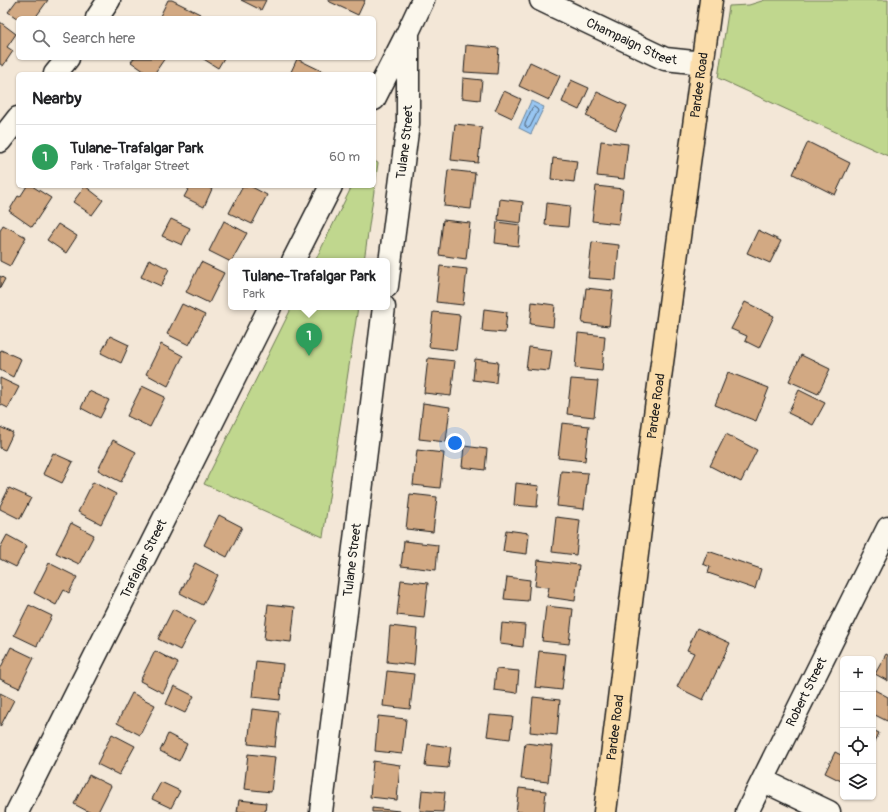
<!DOCTYPE html>
<meta charset="utf-8">
<style>
body{margin:0;font-family:Pangolin,sans-serif;background:#f2f2f2;color:#202124}
.controls{position:absolute;right:12px;bottom:12px;display:grid;overflow:hidden;border-radius:6px;box-shadow:0 1px 3px #0004}
.controls button{width:36px;height:36px;display:grid;place-items:center;padding:0;border:0;border-bottom:1px solid #e0e0e0;background:#fff;color:#202124;font:20px sans-serif}
.you{position:absolute;left:455px;top:443px;width:14px;height:14px;margin:-10px;border:3px solid #fff;border-radius:50%;background:#1a73e8;box-shadow:0 0 0 6px #1a73e833}
.badge{display:grid;place-items:center;width:26px;height:26px;border-radius:50%;background:#c8321e;color:#fff;font-size:13px;font-weight:700}
.pin{position:absolute;translate:-50% -33px;filter:drop-shadow(0 1px 2px #0008)}
.pin::after{content:'';position:absolute;top:21px;width:14px;height:12px;background:inherit;clip-path:polygon(0 0,100% 0,50% 100%)}
.popup{position:absolute;left:228px;top:258px;width:162px;height:52px;box-sizing:border-box;display:grid;place-content:center;border-radius:6px;background:#fff;filter:drop-shadow(0 1px 3px #0005);font-size:13px;white-space:nowrap;color:#757577}
.popup b{font-size:15px;color:#202124}
.popup::after{content:'';position:absolute;left:50%;top:100%;margin-left:-8px;border:8px solid transparent;border-top-color:#fff}
.list{margin:0;padding:0;list-style:none}
h2{display:flex;justify-content:space-between;align-items:center;height:52px;margin:0;padding:0 16px;font-size:17px}
h2 small{font-size:13px;font-weight:400;color:#757577}
.list li{display:grid;grid-template-columns:26px 1fr auto;gap:12px;align-items:center;box-sizing:border-box;height:64px;padding:0 16px;border-top:1px solid #e0e0e0}
.list b{display:block;font-size:15px;white-space:nowrap}
.list p{margin:0;font-size:13px;white-space:nowrap;color:#757577}
.list em{font-size:13px;font-style:normal;color:#757577}
.icon{flex:none;width:22px;height:22px;fill:none;stroke:currentColor;stroke-width:2;stroke-linecap:round;stroke-linejoin:round}
.map{position:relative;flex:none;width:888px;height:812px;overflow:hidden}
.search{position:absolute;background:#fff;box-shadow:0 1px 3px #0004;left:16px;top:16px;width:360px;height:44px;display:flex;align-items:center;gap:10px;box-sizing:border-box;padding:0 14px;border-radius:6px;color:#757577;font-size:15px}
.panel{position:absolute;background:#fff;box-shadow:0 1px 3px #0004;left:16px;top:72px;width:360px;height:116px;border-radius:6px}
.map>svg:first-child{display:block}
</style>
<div class="map">
<svg width="888" height="812" viewBox="0 0 888 812">
<rect width="100%" height="100%" fill="#f3e7d7"/>
<filter id="ink" filterUnits="userSpaceOnUse"><feTurbulence type="fractalNoise" baseFrequency=".025" numOctaves="2"/><feDisplacementMap in="SourceGraphic" scale="8" xChannelSelector="R" yChannelSelector="G"/><feConvolveMatrix kernelMatrix="1 2 1 2 8 2 1 2 1" color-interpolation-filters="sRGB"/></filter>
<g filter="url(#ink)">
<path fill="#c0d78e" stroke="#6e7a55" d="M 765,0 L 888,0 L 888,156 L 718,78 L 729,6 L 749,5 Z
M 374,161 L 378,163 L 364,261 L 315,261 L 352,186 L 374,186 Z
M 292,307 L 358,307 L 323,537 L 204,484 Z"/>
<path fill="#98c6f2" stroke="#66829c" d="M 531,101 L 544,107 L 531,134 L 519,128 Z"/>
<g fill="none" stroke-linecap="round" stroke-linejoin="round">
<path stroke="#4e6072" stroke-width="1" d="M 534,107 L 537,109 L 538,111 L 530,127 L 528,128 L 525,126 L 525,124 L 532,108 Z"/>
</g>
<path fill="#d2a983" stroke="#1c1c1c" d="M 17,0 L 48,0 L 35,18 L 18,18 L 18,19 L 8,12 Z
M 168,0 L 172,0 L 200,14 L 198,18 L 159,18 Z
M 241,0 L 266,0 L 261,10 Z
M 328,0 L 365,0 L 358,15 L 328,1 Z
M 0,22 L 16,34 L 7,47 L 13,51 L 3,66 L 0,64 Z
M 466,45 L 499,48 L 497,74 L 464,72 Z
M 134,58 L 165,58 L 154,74 L 148,74 L 131,62 Z
M 202,58 L 224,58 L 218,68 Z
M 297,59 L 328,74 L 290,74 Z
M 530,62 L 560,76 L 549,100 L 519,86 Z
M 463,78 L 482,80 L 480,100 L 462,98 Z
M 571,80 L 589,88 L 579,110 L 562,102 Z
M 504,91 L 521,99 L 512,118 L 495,110 Z
M 597,92 L 627,106 L 616,130 L 586,116 Z
M 455,124 L 482,127 L 478,163 L 451,160 Z
M 601,141 L 628,144 L 624,179 L 597,176 Z
M 808,142 L 850,163 L 835,195 L 793,174 Z
M 553,158 L 577,161 L 574,182 L 551,179 Z
M 448,170 L 475,173 L 471,209 L 444,206 Z
M 27,186 L 32,186 L 51,198 L 32,227 L 9,211 L 18,196 L 20,197 Z
M 85,186 L 103,200 L 92,215 L 73,202 Z
M 190,186 L 205,186 L 212,189 L 204,207 L 184,197 Z
M 243,186 L 250,186 L 267,195 L 252,224 L 229,213 Z
M 596,186 L 623,189 L 619,224 L 592,221 Z
M 500,199 L 523,202 L 521,223 L 498,220 Z
M 547,203 L 570,206 L 568,227 L 545,225 Z
M 171,219 L 190,228 L 182,245 L 162,236 Z
M 443,220 L 470,223 L 466,259 L 439,255 Z
M 224,221 L 247,233 L 231,262 L 209,251 Z
M 497,222 L 520,225 L 518,246 L 495,243 Z
M 58,224 L 77,236 L 66,253 L 47,240 Z
M 3,225 L 26,237 L 10,266 L 0,261 L 0,231 Z
M 758,230 L 781,241 L 770,263 L 747,253 Z
M 592,242 L 619,245 L 616,280 L 588,278 Z
M 149,259 L 169,269 L 161,286 L 141,277 Z
M 201,262 L 224,273 L 209,303 L 186,292 Z
M 440,266 L 467,269 L 463,305 L 436,302 Z
M 0,276 L 5,279 L 0,288 Z
M 586,288 L 613,291 L 609,326 L 582,323 Z
M 532,302 L 555,305 L 553,327 L 530,324 Z
M 745,302 L 774,316 L 759,348 L 745,341 L 747,336 L 731,329 Z
M 182,304 L 205,315 L 189,345 L 167,334 Z
M 484,309 L 507,312 L 505,333 L 482,331 Z
M 433,312 L 460,315 L 456,350 L 429,347 Z
M 578,333 L 605,336 L 602,371 L 575,368 Z
M 110,336 L 129,345 L 121,363 L 101,353 Z
M 161,344 L 183,356 L 168,386 L 146,374 Z
M 529,347 L 552,350 L 549,371 L 526,369 Z
M 1,350 L 21,359 L 13,377 L 0,370 L 0,353 Z
M 801,355 L 830,369 L 818,394 L 789,381 Z
M 428,358 L 455,361 L 451,396 L 424,393 Z
M 475,359 L 498,362 L 496,383 L 473,380 Z
M 728,372 L 769,388 L 756,421 L 715,405 Z
M 0,378 L 19,387 L 8,408 L 0,404 Z
M 571,379 L 598,381 L 594,417 L 567,414 Z
M 142,386 L 165,397 L 150,427 L 127,416 Z
M 799,390 L 825,403 L 813,425 L 788,413 Z
M 89,391 L 109,400 L 100,418 L 81,408 Z
M 423,403 L 450,407 L 446,442 L 419,439 Z
M 562,423 L 589,426 L 585,461 L 558,458 Z
M 0,427 L 13,433 L 5,450 L 0,448 Z
M 726,434 L 757,450 L 741,482 L 710,466 Z
M 113,440 L 136,452 L 121,482 L 98,470 Z
M 464,446 L 487,449 L 485,470 L 462,467 Z
M 417,450 L 444,453 L 440,488 L 413,485 Z
M 53,453 L 73,462 L 62,483 L 43,474 Z
M 561,471 L 588,473 L 584,509 L 557,506 Z
M 93,482 L 116,494 L 101,524 L 78,512 Z
M 516,483 L 539,486 L 537,507 L 514,505 Z
M 9,488 L 31,498 L 20,519 L 0,509 L 0,506 Z
M 410,494 L 437,497 L 433,532 L 406,529 Z
M 219,515 L 242,527 L 227,557 L 204,545 Z
M 556,517 L 580,520 L 576,555 L 552,552 Z
M 71,523 L 94,535 L 79,564 L 56,553 Z
M 506,530 L 529,533 L 527,554 L 503,551 Z
M 7,535 L 27,546 L 16,567 L 0,559 L 0,548 Z
M 404,541 L 438,545 L 436,570 L 401,566 Z
M 708,551 L 761,569 L 755,589 L 708,573 L 710,567 L 703,564 Z
M 538,560 L 579,565 L 575,601 L 547,597 L 549,587 L 535,586 Z
M 49,563 L 77,577 L 69,593 L 64,590 L 56,605 L 34,593 Z
M 195,563 L 218,575 L 203,605 L 180,593 Z
M 507,577 L 530,580 L 528,601 L 504,599 Z
M 401,580 L 428,583 L 424,618 L 397,615 Z
M 268,604 L 295,607 L 291,642 L 264,639 Z
M 29,605 L 52,616 L 37,646 L 14,635 Z
M 546,606 L 573,609 L 569,644 L 542,641 Z
M 173,609 L 195,621 L 180,650 L 158,639 Z
M 502,623 L 525,625 L 523,647 L 500,644 Z
M 390,626 L 417,629 L 414,665 L 387,662 Z
M 697,628 L 730,643 L 703,700 L 677,687 L 694,653 L 687,650 Z
M 11,647 L 34,658 L 19,688 L 0,679 L 0,669 Z
M 155,651 L 178,663 L 163,693 L 140,681 Z
M 539,651 L 566,654 L 562,690 L 535,687 Z
M 886,654 L 888,655 L 888,681 L 875,674 Z
M 256,661 L 283,664 L 280,700 L 252,697 Z
M 496,669 L 519,671 L 517,693 L 494,690 Z
M 387,671 L 414,674 L 410,709 L 383,706 Z
M 174,686 L 194,696 L 185,713 L 166,704 Z
M 873,689 L 888,697 L 888,719 L 887,721 L 873,714 Z
M 0,693 L 14,700 L 0,727 Z
M 132,693 L 155,705 L 140,735 L 117,723 Z
M 533,697 L 560,700 L 557,735 L 530,732 Z
M 252,709 L 279,712 L 275,747 L 248,744 Z
M 490,715 L 513,717 L 510,739 L 487,736 Z
M 378,716 L 406,719 L 402,754 L 375,751 Z
M 873,730 L 879,733 L 873,746 Z
M 112,734 L 135,746 L 119,775 L 97,764 Z
M 168,734 L 187,744 L 179,761 L 160,751 Z
M 525,743 L 552,746 L 548,782 L 521,779 Z
M 428,744 L 451,747 L 448,768 L 425,766 Z
M 835,752 L 843,756 L 843,782 L 825,773 Z
M 248,754 L 275,757 L 271,792 L 244,789 Z
M 373,761 L 400,765 L 397,800 L 370,797 Z
M 89,775 L 111,786 L 98,812 L 89,812 L 74,804 Z
M 161,782 L 180,791 L 171,808 L 152,799 Z
M 519,788 L 546,791 L 544,812 L 516,812 Z
M 422,790 L 445,792 L 443,812 L 420,811 Z
M 239,800 L 266,803 L 265,812 L 237,812 Z
M 372,808 L 399,811 L 399,812 L 372,812 Z"/>
<g fill="none" stroke-linecap="round" stroke-linejoin="round">
<defs>
<g id="minor">
<path id="s1" d="M 541,0 L 665,59 L 703,63"/>
<path d="M 97,18 L 109,0"/>
<path d="M 55,74 L 68,58"/>
<path d="M 374,99 L 406,36"/>
<path d="M 0,141 L 18,118"/>
<path d="M 293,261 L 331,186"/>
<path id="s2" d="M 387,286 L 408,124 L 408,32 L 423,0"/>
<path d="M 764,781 L 829,812"/>
<path id="s3" d="M 17,812 L 270,307"/>
<path id="s4" d="M 321,812 L 384,307"/>
<path id="s5" d="M 747,812 L 888,528"/>
</g>
<g id="major">
<path id="s6" d="M 605,812 L 645,489 L 711,0"/>
</g>
</defs>
<use href="#minor" stroke="#1c1c1c" stroke-width="25"/>
<use href="#major" stroke="#1c1c1c" stroke-width="25"/>
<use href="#minor" stroke="#fbf7ec" stroke-width="22"/>
<use href="#major" stroke="#fbddab" stroke-width="22"/>
</g>
</g>
<g text-anchor="middle" dominant-baseline="central" stroke-width="4" stroke-linejoin="round" paint-order="stroke">
<g font-size="13" fill="#1c1c1c" stroke="#fbf7ec">
<text stroke="none"><textPath href="#s1" startOffset="100">Champaign Street</textPath></text>
<text stroke="none"><textPath href="#s6" startOffset="733">Pardee Road</textPath></text>
<text stroke="none"><textPath href="#s2" startOffset="145">Tulane Street</textPath></text>
<text stroke="none"><textPath href="#s6" startOffset="409">Pardee Road</textPath></text>
<text stroke="none"><textPath href="#s3" startOffset="283">Trafalgar Street</textPath></text>
<text stroke="none"><textPath href="#s4" startOffset="254">Tulane Street</textPath></text>
<text stroke="none"><textPath href="#s5" startOffset="134">Robert Street</textPath></text>
<text stroke="none"><textPath href="#s6" startOffset="85">Pardee Road</textPath></text>
</g>
</g>
</svg>
<div class="controls">
<button>+</button>
<button>−</button>
<button><svg class="icon" aria-label="locate" viewBox="0 0 24 24"><circle cx="12" cy="12" r="6"/><path d="M12 2v4M12 18v4M2 12h4M18 12h4"/></svg></button>
<button><svg class="icon" aria-label="layers" viewBox="0 0 24 24"><path d="M12 4l9 5-9 5-9-5zM3 14l9 5 9-5"/></svg></button>
</div>
<div class="you"></div>
<div class="pin badge" style="left:309px;top:356px;background:#2e9e5b">1</div>
<div class="popup"><b>Tulane-Trafalgar Park</b>Park</div>
<div class="search"><svg class="icon" aria-label="search" viewBox="0 0 24 24"><circle cx="10" cy="10" r="6"/><path d="M15 15l6 6"/></svg>Search here</div>
<section class="panel">
<h2>Nearby<small></small></h2>
<ul class="list">
<li><span class="badge" style="background:#2e9e5b">1</span><div><b>Tulane-Trafalgar Park</b><p>Park · Trafalgar Street</p></div><em>60 m</em></li>
</ul>
</section>
</div>
